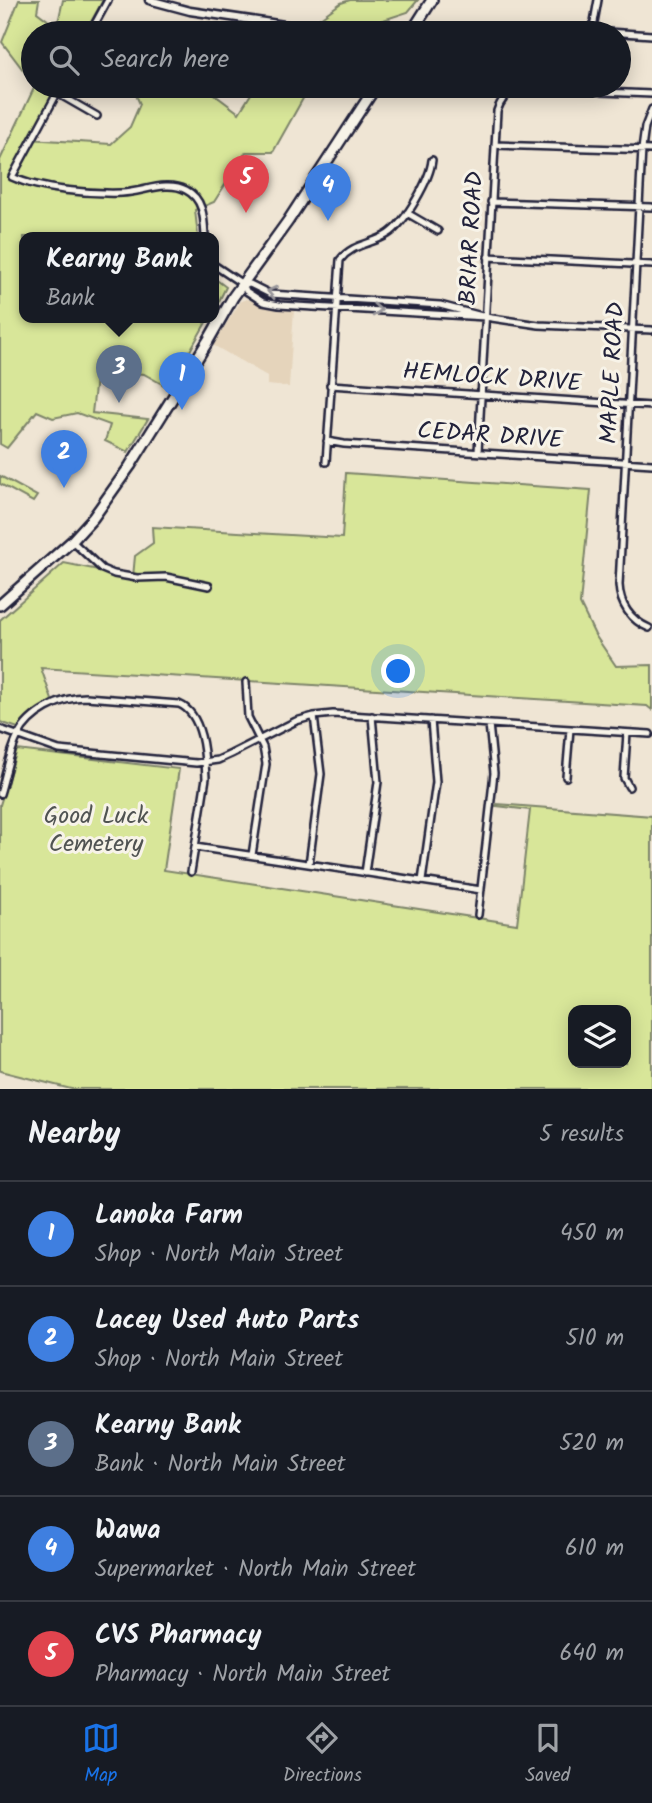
<!DOCTYPE html>
<meta charset="utf-8">
<style>
body{margin:0;font-family:Kalam,sans-serif;background:#20242c;color:#f1f3f6}
.controls{position:absolute;right:21px;bottom:21px;display:grid;overflow:hidden;border-radius:14px;box-shadow:0 4px 18px #0003}
.controls button{width:63px;height:63px;display:grid;place-items:center;padding:0;border:0;border-bottom:2px solid #363941;background:#171b24;color:#f1f3f6;font:35px sans-serif}
.you{position:absolute;left:399px;top:672px;width:24px;height:24px;margin:-18px;border:5px solid #fff;border-radius:50%;background:#1a73e8;box-shadow:0 0 0 10px #1a73e833}
.badge{display:grid;place-items:center;width:46px;height:46px;border-radius:50%;background:#1a73e8;color:#fff;font-size:23px;font-weight:700}
.pin{position:absolute;translate:-50% -58px;filter:drop-shadow(0 2px 4px #0008)}
.pin::after{content:'';position:absolute;top:37px;width:24px;height:21px;background:inherit;clip-path:polygon(0 0,100% 0,50% 100%)}
.popup{position:absolute;left:19px;top:232px;width:200px;height:91px;box-sizing:border-box;display:grid;place-content:center;border-radius:14px;background:#171b24;filter:drop-shadow(0 2px 5px #0005);font-size:23px;white-space:nowrap;color:#9ea1a6}
.popup b{font-size:26px;color:#f1f3f6}
.popup::after{content:'';position:absolute;left:50%;top:100%;margin-left:-14px;border:14px solid transparent;border-top-color:#171b24}
.list{margin:0;padding:0;list-style:none}
h2{display:flex;justify-content:space-between;align-items:center;height:91px;margin:0;padding:0 28px;font-size:30px}
h2 small{font-size:23px;font-weight:400;color:#9ea1a6}
.list li{display:grid;grid-template-columns:46px 1fr auto;gap:21px;align-items:center;box-sizing:border-box;height:105px;padding:0 28px;border-top:2px solid #363941}
.list b{display:block;font-size:26px;white-space:nowrap}
.list p{margin:0;font-size:23px;white-space:nowrap;color:#9ea1a6}
.list em{font-size:23px;font-style:normal;color:#9ea1a6}
.icon{flex:none;width:38px;height:38px;fill:none;stroke:currentColor;stroke-width:2;stroke-linecap:round;stroke-linejoin:round}
.map{position:relative;flex:none;width:652px;height:1089px;overflow:hidden}
.search{position:absolute;background:#171b24;box-shadow:0 4px 18px #0003;left:21px;right:21px;top:21px;height:77px;display:flex;align-items:center;gap:18px;box-sizing:border-box;padding:0 24px;border-radius:38px;color:#9ea1a6;font-size:26px}
.sheet{height:616px;background:#171b24}
nav{display:flex;justify-content:space-around;align-items:center;box-sizing:border-box;height:98px;border-top:2px solid #363941;background:#171b24;font-size:19px;color:#9ea1a6}
nav a{display:grid;justify-items:center;gap:4px}
nav .on{color:#1a73e8}
.map>svg:first-child{display:block}
</style>
<div class="map">
<svg width="652" height="1089" viewBox="0 0 652 1089">
<rect width="100%" height="100%" fill="#efe5d4"/>
<filter id="ink" filterUnits="userSpaceOnUse"><feTurbulence type="fractalNoise" baseFrequency=".0143" numOctaves="2"/><feDisplacementMap in="SourceGraphic" scale="14" xChannelSelector="R" yChannelSelector="G"/><feConvolveMatrix kernelMatrix="1 2 1 2 8 2 1 2 1" color-interpolation-filters="sRGB"/></filter>
<g filter="url(#ink)">
<path fill="#e5d4bb" d="M 247,299 L 269,308 L 294,309 L 289,387 L 267,385 L 267,376 L 213,345 L 241,301 Z"/>
<path fill="#d8e699" stroke="#7d846a" stroke-width="2" fill-rule="evenodd" d="M 19,0 L 39,0 L 37,12 L 57,27 L 63,0 L 103,0 L 85,33 L 33,33 L 33,83 L 2,42 Z
M 350,0 L 418,0 L 408,12 L 368,25 L 320,18 L 341,3 Z
M 35,86 L 57,86 L 29,139 L 111,144 L 130,127 L 140,104 L 132,86 L 203,86 L 239,113 L 256,86 L 310,86 L 273,152 L 246,152 L 214,202 L 195,210 L 198,237 L 24,237 L 24,317 L 209,317 L 169,388 L 144,374 L 97,370 L 92,413 L 148,419 L 128,452 L 105,441 L 110,425 L 77,413 L 53,418 L 37,411 L 7,448 L 0,444 L 0,160 Z
M 214,278 L 226,287 L 214,311 Z
M 346,473 L 591,490 L 580,604 L 595,635 L 616,666 L 652,665 L 652,710 L 647,706 L 41,668 L 52,700 L 18,728 L 0,722 L 0,620 L 64,563 L 133,577 L 135,556 L 153,543 L 152,527 L 342,538 Z
M 0,476 L 37,496 L 33,502 L 0,484 Z
M 17,750 L 179,769 L 164,870 L 517,924 L 530,810 L 496,806 L 497,804 L 652,816 L 652,1089 L 71,1089 L 0,1071 L 0,805 ZM 573,1010 L 626,1010 L 626,1063 L 573,1063 Z"/>
<g fill="none" stroke-linecap="round" stroke-linejoin="round">
<defs>
<path id="minor" d="M 593,31 L 652,35
M 90,33 L 108,0
M 592,33 L 598,0
M 61,86 L 12,177 C 41,190 90,194 122,193 C 143,192 167,180 186,190 C 204,199 204,219 205,237
M 583,86 L 602,92 L 652,94
M 57,93 L 97,116
M 495,145 L 652,150
M 491,202 L 652,207
M 407,213 L 438,231
M 488,257 L 652,265
M 214,265 L 244,285 L 250,284 L 270,294 L 440,305 L 482,316
M 244,285 L 246,291 L 263,302 L 279,305 L 485,317 L 539,325 L 652,330
M 330,385 L 652,406
M 327,441 L 344,444 L 652,464
M 478,452 L 497,111 C 511,71 544,101 570,86
M 326,462 L 340,260 C 353,243 371,245 388,234 C 405,223 430,180 432,160
M 72,541 L 102,569 L 114,574 L 137,578 L 166,577 L 209,586
M 649,628 C 631,620 620,605 619,585 L 642,149 L 645,127 L 652,109
M 246,682 L 248,717 L 263,747 L 266,764 L 252,855
M 0,729 L 59,750 L 196,763 L 218,760 L 231,754 L 296,721 L 314,716 L 333,714 L 650,734
M 627,733 L 624,778 L 629,787
M 566,777 L 570,729
M 0,794 C 6,775 9,753 18,736 C 29,713 61,697 86,697 L 179,704 C 203,714 205,755 206,778 L 191,872
M 195,847 L 481,890
M 309,864 L 321,774 L 314,716
M 365,873 L 378,782 L 372,716
M 422,881 L 436,782 L 431,720
M 478,915 L 494,773 L 489,724"/>
<path id="tertiary" d="M 149,0 L 190,11 L 339,33"/>
<path id="trunk" d="M 411,33 L 432,0
M 0,605 L 72,541 L 93,518 L 130,466 L 208,341 L 233,297 L 288,221 L 376,86"/>
</defs>
<use href="#minor" stroke="#22223b" stroke-width="10"/>
<use href="#tertiary" stroke="#22223b" stroke-width="11"/>
<use href="#trunk" stroke="#22223b" stroke-width="14"/>
<use href="#minor" stroke="#f7f3e8" stroke-width="5"/>
<use href="#tertiary" stroke="#f7f3e8" stroke-width="6"/>
<use href="#trunk" stroke="#f7f3e8" stroke-width="9"/>
</g>
<defs><path id="oneway-chevron" d="M-2-3.5L2.5 0L-2 3.5" fill="none" stroke-width="1.6" stroke-linecap="round" stroke-linejoin="round" transform="scale(1.75)"/></defs>
<g stroke="#97959a">
<use href="#oneway-chevron" transform="translate(272 292) rotate(-168)"/>
<use href="#oneway-chevron" transform="translate(377 310) rotate(3)"/>
</g>
</g>
<g text-anchor="middle" dominant-baseline="central" stroke-width="6" stroke-linejoin="round" paint-order="stroke">
<g font-size="24" fill="#22223b" stroke="#f7f3e8">
<text transform="translate(472 238) rotate(-87)">BRIAR ROAD</text>
<text transform="translate(613 373) rotate(-87)">MAPLE ROAD</text>
<text transform="translate(492 378) rotate(4)">HEMLOCK DRIVE</text>
<text transform="translate(490 436) rotate(4)">CEDAR DRIVE</text>
</g>
<g font-size="24" fill="#505352" stroke="#f7f3e8">
<text x="96" y="816">Good Luck<tspan x="96" dy="28">Cemetery</tspan></text>
</g>
</g>
</svg>
<div class="controls">
<button><svg class="icon" aria-label="layers" viewBox="0 0 24 24"><path d="M12 4l9 5-9 5-9-5zM3 14l9 5 9-5"/></svg></button>
</div>
<div class="you"></div>
<div class="pin badge" style="left:182px;top:410px;background:#3f7fe0">1</div>
<div class="pin badge" style="left:64px;top:488px;background:#3f7fe0">2</div>
<div class="pin badge" style="left:119px;top:403px;background:#5c6f8a">3</div>
<div class="popup"><b>Kearny Bank</b>Bank</div>
<div class="pin badge" style="left:328px;top:221px;background:#3f7fe0">4</div>
<div class="pin badge" style="left:246px;top:213px;background:#e0444e">5</div>
<div class="search"><svg class="icon" aria-label="search" viewBox="0 0 24 24"><circle cx="10" cy="10" r="6"/><path d="M15 15l6 6"/></svg>Search here</div>
</div>
<section class="sheet">
<h2>Nearby<small>5 results</small></h2>
<ul class="list">
<li><span class="badge" style="background:#3f7fe0">1</span><div><b>Lanoka Farm</b><p>Shop · North Main Street</p></div><em>450 m</em></li>
<li><span class="badge" style="background:#3f7fe0">2</span><div><b>Lacey Used Auto Parts</b><p>Shop · North Main Street</p></div><em>510 m</em></li>
<li><span class="badge" style="background:#5c6f8a">3</span><div><b>Kearny Bank</b><p>Bank · North Main Street</p></div><em>520 m</em></li>
<li><span class="badge" style="background:#3f7fe0">4</span><div><b>Wawa</b><p>Supermarket · North Main Street</p></div><em>610 m</em></li>
<li><span class="badge" style="background:#e0444e">5</span><div><b>CVS Pharmacy</b><p>Pharmacy · North Main Street</p></div><em>640 m</em></li>
</ul>
</section>
<nav>
<a class="on"><svg class="icon" aria-label="map" viewBox="0 0 24 24"><path d="M3 6l6-2 6 2 6-2v14l-6 2-6-2-6 2zM9 4v14M15 6v14"/></svg>Map</a>
<a><svg class="icon" aria-label="directions" viewBox="0 0 24 24"><path d="M12 3l9 9-9 9-9-9zM9 14v-3h6M13 9l2 2-2 2"/></svg>Directions</a>
<a><svg class="icon" aria-label="saved" viewBox="0 0 24 24"><path d="M7 4h10v16l-5-4-5 4z"/></svg>Saved</a>
</nav>
